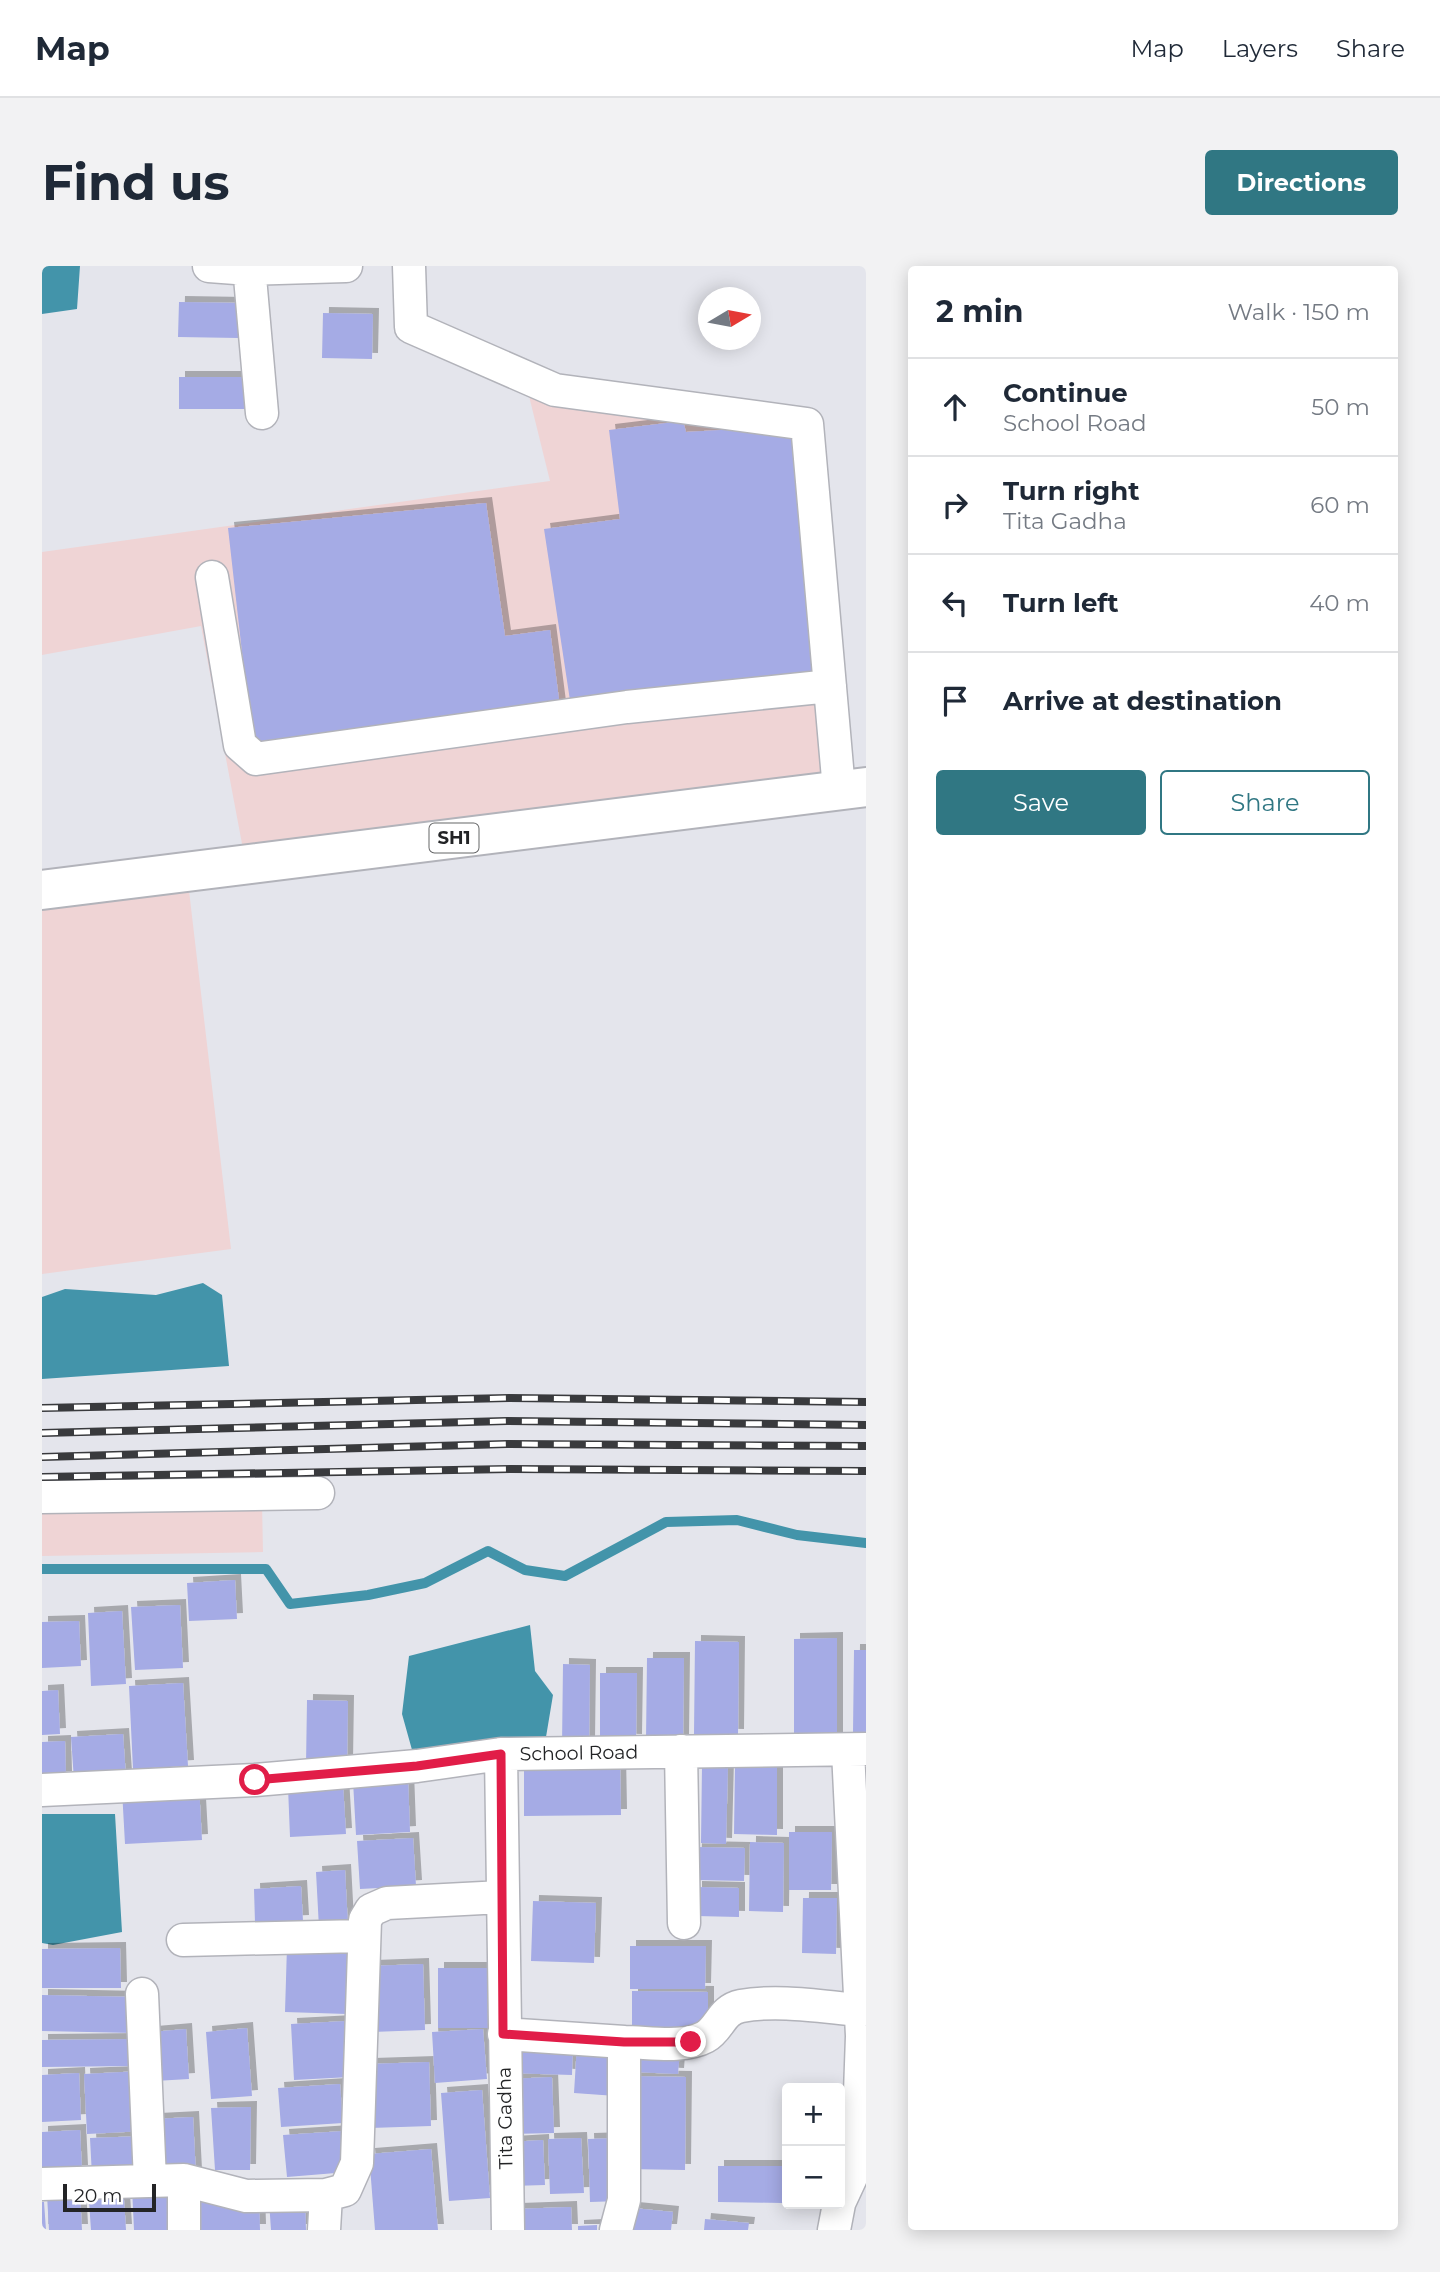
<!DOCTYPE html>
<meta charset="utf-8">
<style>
body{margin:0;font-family:Montserrat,sans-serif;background:#f2f2f3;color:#1f2937}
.controls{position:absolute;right:21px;bottom:21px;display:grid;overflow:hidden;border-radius:7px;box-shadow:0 4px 18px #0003}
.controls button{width:63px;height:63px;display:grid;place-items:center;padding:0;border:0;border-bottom:2px solid #e0e1e3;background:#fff;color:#1f2937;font:35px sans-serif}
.compass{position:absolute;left:656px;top:21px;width:63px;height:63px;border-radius:50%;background:#fff;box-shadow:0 4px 18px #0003;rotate:80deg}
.scale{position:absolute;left:21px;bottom:18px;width:93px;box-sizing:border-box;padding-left:7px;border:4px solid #232426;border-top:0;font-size:19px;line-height:24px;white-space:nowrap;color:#232426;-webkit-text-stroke:5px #fff;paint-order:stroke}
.stop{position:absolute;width:21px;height:21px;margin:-16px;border:5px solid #e11d48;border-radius:50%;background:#fff}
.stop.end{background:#e11d48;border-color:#fff;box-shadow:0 2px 7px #0008}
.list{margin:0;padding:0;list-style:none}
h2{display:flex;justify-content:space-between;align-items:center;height:91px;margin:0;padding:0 28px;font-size:30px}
h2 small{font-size:23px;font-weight:400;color:#747a83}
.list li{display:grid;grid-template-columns:46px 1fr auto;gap:21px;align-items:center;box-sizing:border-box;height:98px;padding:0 28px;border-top:2px solid #e0e1e3}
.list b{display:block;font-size:26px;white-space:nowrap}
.list p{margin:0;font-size:23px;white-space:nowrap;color:#747a83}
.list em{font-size:23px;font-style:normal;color:#747a83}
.actions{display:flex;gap:14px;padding:21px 28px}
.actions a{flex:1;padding:16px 0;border:2px solid #307783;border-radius:7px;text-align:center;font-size:24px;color:#307783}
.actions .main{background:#307783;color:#fff}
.icon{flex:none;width:38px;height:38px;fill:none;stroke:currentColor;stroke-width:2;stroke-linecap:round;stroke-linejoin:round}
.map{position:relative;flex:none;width:824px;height:1964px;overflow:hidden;border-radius:7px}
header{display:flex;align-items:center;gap:42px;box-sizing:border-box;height:98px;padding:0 35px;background:#fff;border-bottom:2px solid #e0e1e3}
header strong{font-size:33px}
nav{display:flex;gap:38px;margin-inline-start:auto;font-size:24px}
.intro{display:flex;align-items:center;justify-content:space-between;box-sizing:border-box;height:168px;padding:0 42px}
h1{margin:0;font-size:49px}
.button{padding:18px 32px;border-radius:7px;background:#307783;color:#fff;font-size:24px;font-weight:700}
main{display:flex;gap:42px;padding:0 42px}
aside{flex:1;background:#fff;border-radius:7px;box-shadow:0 4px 18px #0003}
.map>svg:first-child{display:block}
</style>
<header>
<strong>Map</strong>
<nav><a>Map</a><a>Layers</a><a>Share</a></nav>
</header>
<div class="intro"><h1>Find us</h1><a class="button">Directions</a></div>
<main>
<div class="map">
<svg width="824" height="1964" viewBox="0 0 824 1964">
<defs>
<filter id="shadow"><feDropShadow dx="6" dy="-6" stdDeviation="0" flood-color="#0004"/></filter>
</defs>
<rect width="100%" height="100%" fill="#e4e5ec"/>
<path fill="#efd4d5" d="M 487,130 L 760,163 L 791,509 L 201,583 L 159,360 L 0,389 L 0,286 L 508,215 Z
M 146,616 L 189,983 L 0,1008 L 0,635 Z
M 220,1237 L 221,1286 L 0,1290 L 0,1243 Z"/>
<path fill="#4394aa" d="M 0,0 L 38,0 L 35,43 L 0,48 Z
M 161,1017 L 180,1029 L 187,1100 L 0,1113 L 0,1031 L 23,1023 L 114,1029 Z
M 488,1359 L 493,1405 L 511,1429 L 504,1471 L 372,1491 L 360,1448 L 367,1390 Z
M 0,1548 L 73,1548 L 80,1666 L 11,1679 L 0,1677 Z"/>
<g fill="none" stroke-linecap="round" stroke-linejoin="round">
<path stroke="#4394aa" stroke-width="10" d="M 0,1303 L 224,1303 L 248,1338 L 326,1329 L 383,1317 L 446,1285 L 483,1304 L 523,1310 L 624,1256 L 695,1254 L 755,1269 L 824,1277"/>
</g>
<path fill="#a5abe5" filter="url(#shadow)" d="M 137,36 L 198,37 L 197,72 L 136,71 Z
M 281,47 L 331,48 L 330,93 L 280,92 Z
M 137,111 L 203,111 L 203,143 L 137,143 Z
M 641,155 L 644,166 L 750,160 L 778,411 L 529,441 L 502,263 L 578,253 L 567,164 Z
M 444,237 L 463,370 L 508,364 L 518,441 L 211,484 L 186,262 Z
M 193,1314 L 195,1353 L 147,1355 L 145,1317 Z
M 138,1339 L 141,1402 L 93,1404 L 89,1341 Z
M 80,1345 L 84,1418 L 49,1420 L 46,1347 Z
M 37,1355 L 39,1400 L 0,1402 L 0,1356 Z
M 795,1372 L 795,1478 L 752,1478 L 752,1373 Z
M 653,1375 L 697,1376 L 696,1469 L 652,1468 Z
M 812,1384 L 824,1384 L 824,1467 L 811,1467 Z
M 605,1392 L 642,1392 L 641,1474 L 604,1474 Z
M 521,1398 L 548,1399 L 547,1480 L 520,1480 Z
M 558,1407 L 595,1407 L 594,1474 L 558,1473 Z
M 141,1417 L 146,1500 L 91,1503 L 87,1420 Z
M 16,1424 L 18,1468 L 0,1469 L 0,1425 Z
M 265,1434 L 306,1435 L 305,1500 L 264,1499 Z
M 81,1468 L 84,1511 L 32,1514 L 29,1471 Z
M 23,1475 L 24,1511 L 0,1513 L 0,1476 Z
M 578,1494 L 579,1549 L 482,1550 L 482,1496 Z
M 693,1498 L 735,1498 L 735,1569 L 692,1568 Z
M 660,1499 L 686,1499 L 684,1578 L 659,1577 Z
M 366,1512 L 368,1566 L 314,1569 L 311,1515 Z
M 301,1518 L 304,1568 L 248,1571 L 246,1521 Z
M 157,1520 L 160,1574 L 83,1578 L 80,1524 Z
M 747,1566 L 790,1566 L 789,1624 L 747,1624 Z
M 371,1572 L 374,1620 L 318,1623 L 315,1575 Z
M 708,1576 L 742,1577 L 741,1646 L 707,1645 Z
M 654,1581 L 703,1582 L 702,1615 L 653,1614 Z
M 303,1604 L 306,1660 L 277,1662 L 274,1606 Z
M 259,1620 L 261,1655 L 213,1657 L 212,1623 Z
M 654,1621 L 697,1622 L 697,1651 L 654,1650 Z
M 761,1632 L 795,1632 L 794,1688 L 760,1687 Z
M 491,1635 L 554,1637 L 552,1697 L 489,1695 Z
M 245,1680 L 307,1681 L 305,1748 L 243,1746 Z
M 588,1680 L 664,1680 L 663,1723 L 588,1723 Z
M 78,1682 L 79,1722 L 0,1722 L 0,1683 Z
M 381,1698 L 383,1764 L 330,1766 L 328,1700 Z
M 396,1702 L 445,1702 L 446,1762 L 396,1762 Z
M 590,1725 L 666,1726 L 666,1764 L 590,1764 Z
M 0,1729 L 92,1731 L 92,1767 L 0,1765 Z
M 305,1755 L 308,1811 L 252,1814 L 249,1758 Z
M 205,1762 L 210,1830 L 169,1833 L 164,1766 Z
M 144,1763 L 147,1813 L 113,1815 L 109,1766 Z
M 441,1763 L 445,1813 L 393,1817 L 390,1766 Z
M 92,1773 L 93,1800 L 0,1801 L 0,1774 Z
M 467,1774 L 531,1776 L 530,1809 L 466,1807 Z
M 535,1779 L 577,1782 L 574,1830 L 532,1827 Z
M 592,1780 L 638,1783 L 636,1808 L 591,1806 Z
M 387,1796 L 389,1860 L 328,1862 L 326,1798 Z
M 100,1805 L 102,1865 L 45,1868 L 42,1808 Z
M 37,1807 L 39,1854 L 0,1856 L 0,1809 Z
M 584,1810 L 644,1811 L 643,1904 L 584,1903 Z
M 510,1811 L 512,1867 L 469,1868 L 466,1813 Z
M 298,1818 L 301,1857 L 239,1861 L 236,1822 Z
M 440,1824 L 448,1932 L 407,1935 L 399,1827 Z
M 209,1841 L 208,1904 L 173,1904 L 169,1842 Z
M 798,1841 L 805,1841 L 798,1904 Z
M 151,1851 L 154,1909 L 115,1910 L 112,1853 Z
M 38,1864 L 40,1905 L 0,1907 L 0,1866 Z
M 302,1865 L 306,1906 L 245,1911 L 241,1869 Z
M 104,1870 L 106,1907 L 50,1910 L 48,1872 Z
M 539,1872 L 542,1927 L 508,1928 L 506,1873 Z
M 577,1872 L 579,1935 L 548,1936 L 546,1873 Z
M 501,1874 L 503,1919 L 469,1920 L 467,1876 Z
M 389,1883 L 396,1964 L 333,1964 L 327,1888 Z
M 676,1900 L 741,1900 L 741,1937 L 676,1936 Z
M 81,1919 L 84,1964 L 49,1964 L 46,1921 Z
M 130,1920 L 133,1964 L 92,1964 L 90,1922 Z
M 38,1928 L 40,1964 L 7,1964 L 5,1929 Z
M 217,1932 L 218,1964 L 150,1964 L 148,1935 Z
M 263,1933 L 264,1964 L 229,1964 L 227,1935 Z
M 0,1936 L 2,1936 L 4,1964 L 0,1964 Z
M 529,1941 L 530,1964 L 474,1964 L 473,1943 Z
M 581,1941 L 631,1946 L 629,1964 L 578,1964 Z
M 663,1953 L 707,1957 L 706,1964 L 662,1964 Z
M 555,1959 L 555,1964 L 536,1964 L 536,1960 Z"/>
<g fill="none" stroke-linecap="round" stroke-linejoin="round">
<defs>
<path id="minor" d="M 167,0 L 207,3 L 304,0
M 207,0 L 220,147
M 367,0 L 369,61 L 513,124 L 765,158 L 797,524
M 170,311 L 198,479 L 214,493 L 585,441 L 788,420
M 0,1231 L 276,1227
M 639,1485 L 642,1657
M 459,1488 L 466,1964
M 0,1524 L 213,1514 L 375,1500 L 459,1488 L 824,1483
M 141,1674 L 320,1670
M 100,1728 L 108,1915
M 462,1768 L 582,1776 L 582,1934 L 574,1964
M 582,1776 C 606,1776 641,1783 663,1771 C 678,1763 679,1744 699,1740 C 737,1733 781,1741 819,1744
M 142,1914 L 142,1964
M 0,1918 L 142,1914 L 204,1930 L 284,1929 L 303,1924 L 315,1897 L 323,1654 L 329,1644 L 345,1637 L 460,1631
M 798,1935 L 811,1907 L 816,1883 L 820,1770 L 806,1485
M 282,1964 L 284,1929
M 792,1964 L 797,1938"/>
<path id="major" d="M 0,624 L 824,521"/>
</defs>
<use href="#minor" stroke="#b2b3ba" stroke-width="35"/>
<use href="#major" stroke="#b2b3ba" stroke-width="42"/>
<use href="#minor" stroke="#fff" stroke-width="32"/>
<use href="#major" stroke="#fff" stroke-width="38"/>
<defs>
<path id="rail" d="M 0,1142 L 467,1132 L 824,1136
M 0,1167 L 465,1155 L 824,1159
M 0,1191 L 465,1178 L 824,1180
M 0,1211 L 469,1203 L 824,1205"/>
</defs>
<use href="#rail" stroke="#393a3d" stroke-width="8"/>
<use href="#rail" stroke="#fff" stroke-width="5" stroke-dasharray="16" stroke-linecap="butt"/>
</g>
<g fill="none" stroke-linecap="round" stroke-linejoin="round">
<path stroke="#e11d48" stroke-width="9" d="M 213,1514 L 375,1500 L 459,1488 L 461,1768 L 582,1776 L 649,1776"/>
</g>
<g text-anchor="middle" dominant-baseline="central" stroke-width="5" stroke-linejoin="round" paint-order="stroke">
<rect fill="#fff" stroke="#656667" stroke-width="2" x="387.5" y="557.5" width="49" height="29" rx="5"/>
<g font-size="18" font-weight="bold" fill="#232426">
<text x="412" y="572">SH1</text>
</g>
<g font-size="19" fill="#232426" stroke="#fff">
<text transform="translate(537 1487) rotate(-1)">School Road</text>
<text transform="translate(463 1852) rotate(-91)">Tita Gadha</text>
</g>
</g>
</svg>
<div class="controls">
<button>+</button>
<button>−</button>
</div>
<svg class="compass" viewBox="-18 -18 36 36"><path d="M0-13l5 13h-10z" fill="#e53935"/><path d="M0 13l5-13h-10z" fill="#747a83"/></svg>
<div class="scale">20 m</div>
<div class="stop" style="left:213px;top:1514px"></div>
<div class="stop end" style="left:649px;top:1776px"></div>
</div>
<aside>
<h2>2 min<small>Walk · 150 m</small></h2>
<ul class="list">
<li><svg class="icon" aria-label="ahead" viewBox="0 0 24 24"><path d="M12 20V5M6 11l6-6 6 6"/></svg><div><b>Continue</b><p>School Road</p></div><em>50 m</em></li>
<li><svg class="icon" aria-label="right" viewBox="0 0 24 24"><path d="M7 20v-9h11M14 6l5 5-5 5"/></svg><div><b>Turn right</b><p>Tita Gadha</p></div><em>60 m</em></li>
<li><svg class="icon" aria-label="left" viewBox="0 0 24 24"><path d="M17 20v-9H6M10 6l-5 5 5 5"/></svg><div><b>Turn left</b></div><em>40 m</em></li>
<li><svg class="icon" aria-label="arrive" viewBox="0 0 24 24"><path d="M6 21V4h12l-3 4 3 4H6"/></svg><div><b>Arrive at destination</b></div></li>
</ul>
<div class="actions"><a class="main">Save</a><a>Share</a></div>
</aside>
</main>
